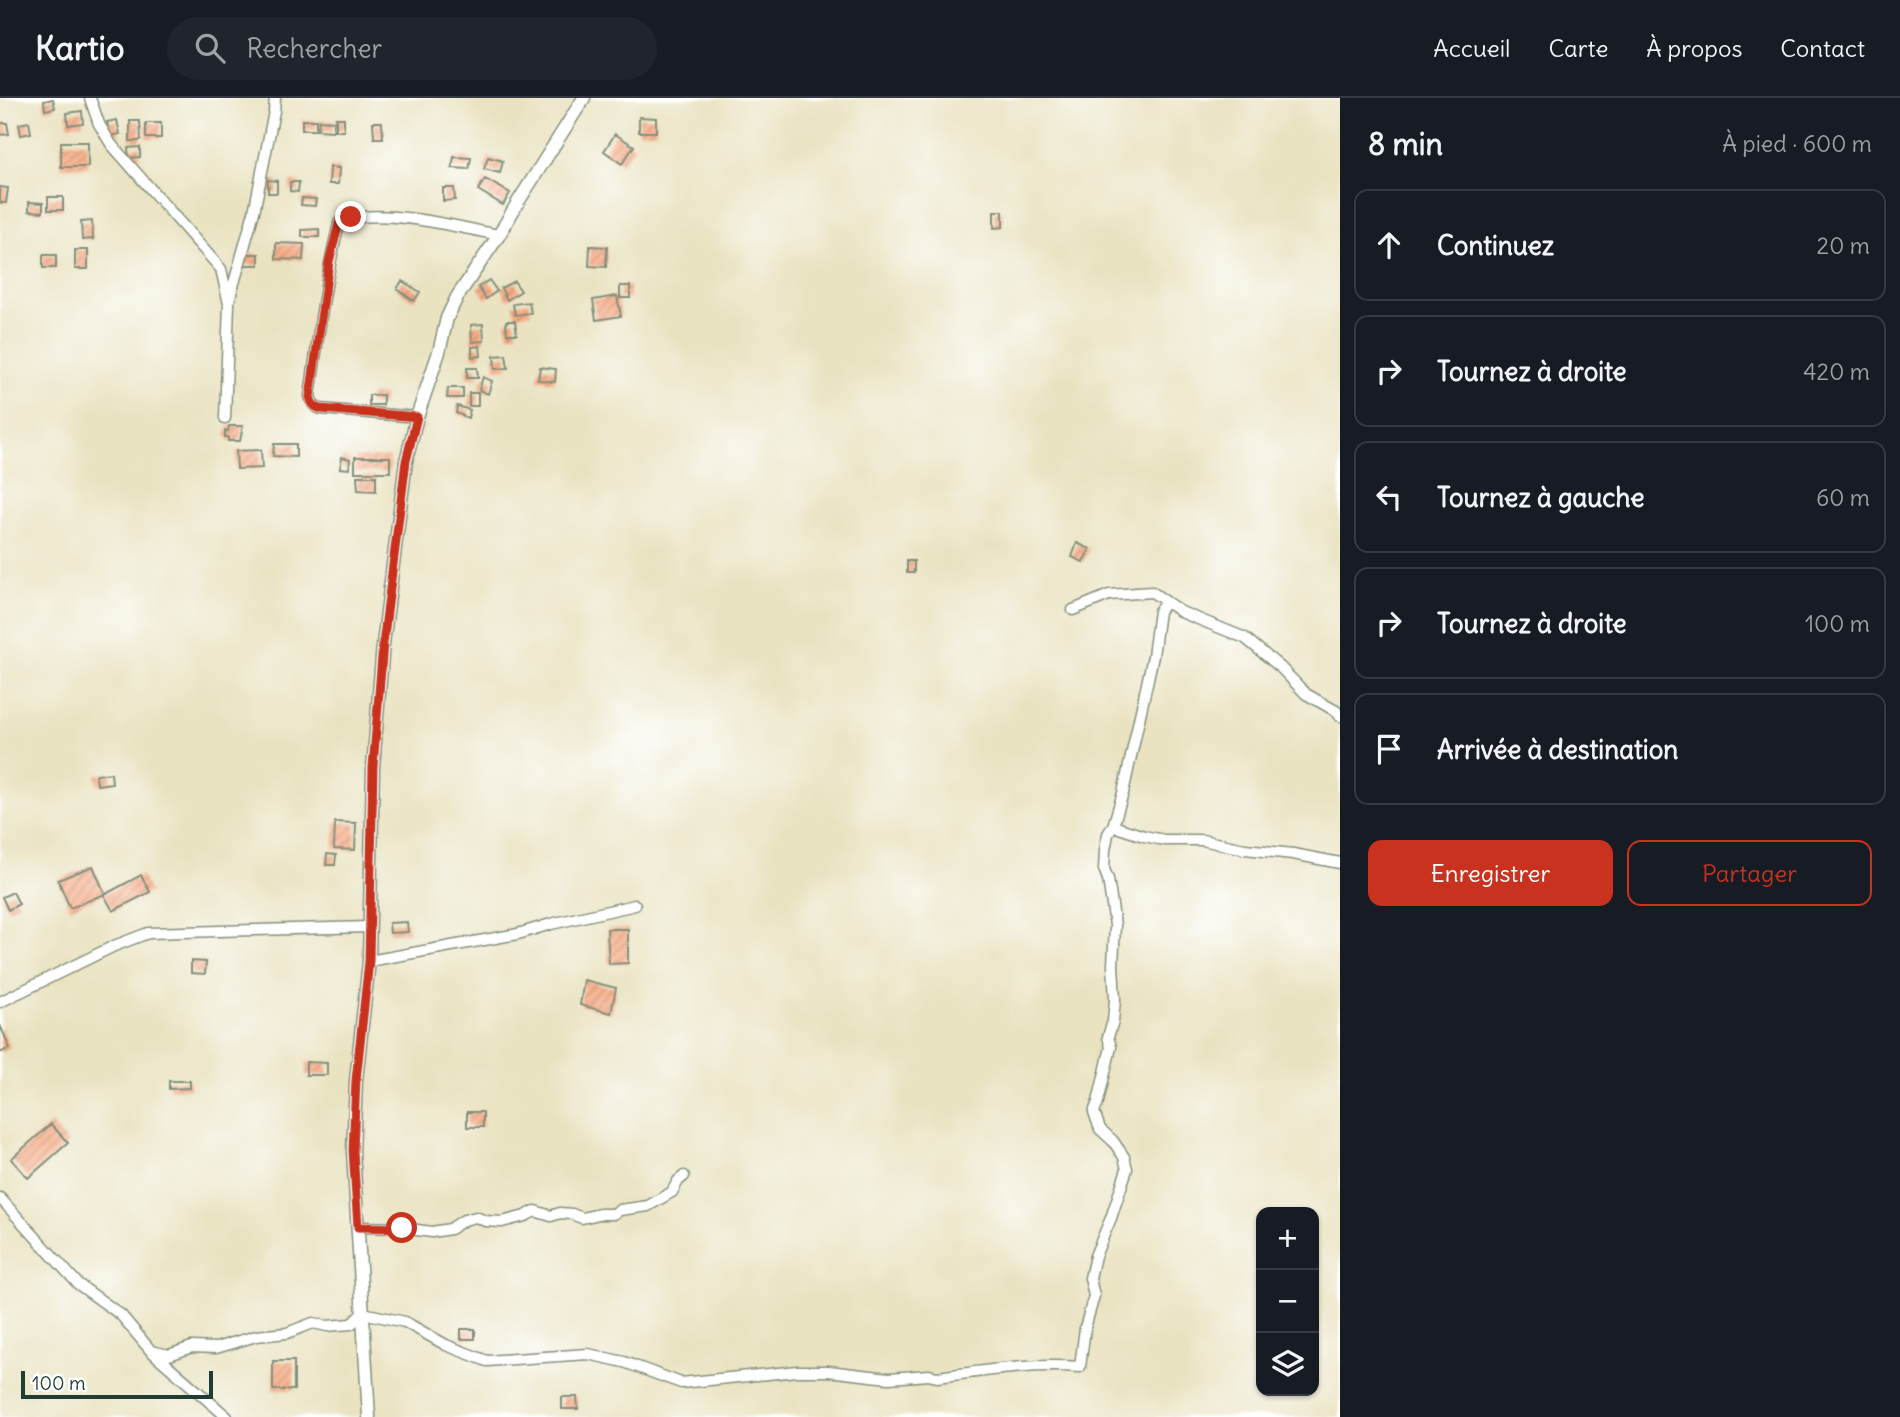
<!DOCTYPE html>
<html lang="fr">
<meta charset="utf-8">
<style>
body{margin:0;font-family:Delius,sans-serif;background:#20242c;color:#f1f3f6}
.controls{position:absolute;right:21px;bottom:21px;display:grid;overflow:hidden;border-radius:14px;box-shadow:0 2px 5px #0004}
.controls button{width:63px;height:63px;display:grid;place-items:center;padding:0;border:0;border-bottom:2px solid #363941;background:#171b24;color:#f1f3f6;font:35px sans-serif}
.scale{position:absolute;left:21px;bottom:18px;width:192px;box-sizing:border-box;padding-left:7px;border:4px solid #1f3d34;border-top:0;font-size:19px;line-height:24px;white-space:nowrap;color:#1f3d34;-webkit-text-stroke:5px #fff;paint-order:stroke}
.stop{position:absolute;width:21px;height:21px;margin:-16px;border:5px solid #c8321e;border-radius:50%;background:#fff}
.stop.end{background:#c8321e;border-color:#fff;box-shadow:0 2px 7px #0008}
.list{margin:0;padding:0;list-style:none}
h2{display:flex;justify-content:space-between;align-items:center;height:91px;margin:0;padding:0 28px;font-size:30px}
h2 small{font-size:23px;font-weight:400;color:#9ea1a6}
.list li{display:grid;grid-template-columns:46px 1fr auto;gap:21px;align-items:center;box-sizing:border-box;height:112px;margin:0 14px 14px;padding:0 14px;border:2px solid #363941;border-radius:14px}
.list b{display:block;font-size:26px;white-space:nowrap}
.list em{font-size:23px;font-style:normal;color:#9ea1a6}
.actions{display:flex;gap:14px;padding:21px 28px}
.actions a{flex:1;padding:16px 0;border:2px solid #c8321e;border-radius:14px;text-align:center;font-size:24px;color:#c8321e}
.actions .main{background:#c8321e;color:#fff}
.icon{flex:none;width:38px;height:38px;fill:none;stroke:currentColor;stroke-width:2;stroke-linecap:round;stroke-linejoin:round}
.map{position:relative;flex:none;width:1340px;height:1319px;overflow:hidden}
header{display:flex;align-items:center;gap:42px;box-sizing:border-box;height:98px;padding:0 35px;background:#171b24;border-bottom:2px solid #363941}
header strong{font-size:33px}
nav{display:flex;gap:38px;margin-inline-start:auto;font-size:24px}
.search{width:490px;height:63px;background:#20242c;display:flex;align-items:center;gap:18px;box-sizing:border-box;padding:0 24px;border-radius:38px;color:#9ea1a6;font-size:26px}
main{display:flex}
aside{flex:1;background:#171b24}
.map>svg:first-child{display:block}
</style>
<header>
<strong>Kartio</strong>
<div class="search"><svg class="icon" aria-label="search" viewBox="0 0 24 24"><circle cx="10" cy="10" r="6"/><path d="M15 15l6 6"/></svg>Rechercher</div>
<nav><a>Accueil</a><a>Carte</a><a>À propos</a><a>Contact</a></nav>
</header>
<main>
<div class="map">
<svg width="1340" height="1319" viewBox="0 0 1340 1319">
<defs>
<pattern id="building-hatch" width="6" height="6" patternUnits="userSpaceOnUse" patternTransform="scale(1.75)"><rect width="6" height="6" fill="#f8aa84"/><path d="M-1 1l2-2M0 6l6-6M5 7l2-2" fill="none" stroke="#c88c6d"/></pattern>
</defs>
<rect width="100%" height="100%" fill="#fff"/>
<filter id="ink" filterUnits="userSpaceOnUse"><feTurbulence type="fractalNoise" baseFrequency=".0143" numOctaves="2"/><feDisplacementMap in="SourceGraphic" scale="14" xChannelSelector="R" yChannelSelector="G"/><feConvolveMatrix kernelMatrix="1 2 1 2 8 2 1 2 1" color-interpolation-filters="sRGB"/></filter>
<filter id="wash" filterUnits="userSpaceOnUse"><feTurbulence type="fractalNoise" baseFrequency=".00686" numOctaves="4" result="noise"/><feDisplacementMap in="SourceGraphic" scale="28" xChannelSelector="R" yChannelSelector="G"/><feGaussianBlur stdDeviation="1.57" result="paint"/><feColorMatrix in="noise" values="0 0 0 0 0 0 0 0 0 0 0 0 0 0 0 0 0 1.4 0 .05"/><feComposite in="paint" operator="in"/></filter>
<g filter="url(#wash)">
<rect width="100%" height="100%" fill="#eae3c2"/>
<g id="blocks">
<path fill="url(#building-hatch)" d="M 53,1 L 55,10 L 45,12 L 44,3 Z
M 82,13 L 83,25 L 68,27 L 67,15 Z
M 639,19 L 656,20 L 656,34 L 639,34 Z
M 336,20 L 344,20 L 344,33 L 336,33 Z
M 117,22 L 120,36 L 110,38 L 107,24 Z
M 302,22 L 316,22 L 316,32 L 302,32 Z
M 319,22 L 334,23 L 333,33 L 318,32 Z
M 130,23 L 140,23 L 141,41 L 139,43 L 130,43 Z
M 29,24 L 31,35 L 21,37 L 19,26 Z
M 373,24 L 382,24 L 383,40 L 374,40 Z
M 0,25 L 7,25 L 9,36 L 0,37 Z
M 146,25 L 161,25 L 161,40 L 146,40 Z
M 615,36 L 634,48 L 622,66 L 604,53 Z
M 61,44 L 88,44 L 88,69 L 61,69 Z
M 140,49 L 140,59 L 129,60 L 128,50 Z
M 454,59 L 471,60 L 469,71 L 452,70 Z
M 488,59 L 503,63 L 500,75 L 484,71 Z
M 330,69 L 339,70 L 338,86 L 329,86 Z
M 485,81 L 510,95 L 503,107 L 478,92 Z
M 268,82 L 277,83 L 277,95 L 268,95 Z
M 290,84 L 299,84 L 298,94 L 290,93 Z
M 0,89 L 8,90 L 6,105 L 0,105 Z
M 443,90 L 454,90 L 455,102 L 443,103 Z
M 48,99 L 63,99 L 63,112 L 48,112 Z
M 302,100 L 316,101 L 315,108 L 301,107 Z
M 29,104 L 43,105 L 43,114 L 29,113 Z
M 994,113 L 1003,113 L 1003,129 L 994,130 Z
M 92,123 L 93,141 L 82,142 L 81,124 Z
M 319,131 L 319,139 L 302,139 L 302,132 Z
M 276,145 L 304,146 L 303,162 L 276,161 Z
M 590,148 L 607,149 L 606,169 L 589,168 Z
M 75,152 L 88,152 L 88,171 L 75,171 Z
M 244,156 L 259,156 L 259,167 L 244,167 Z
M 43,157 L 56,157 L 56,170 L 43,170 Z
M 489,182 L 497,193 L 486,201 L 478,189 Z
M 402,183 L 420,194 L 414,203 L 397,191 Z
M 514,183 L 521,193 L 507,202 L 501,190 Z
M 620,188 L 630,188 L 630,200 L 620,200 Z
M 617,198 L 621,218 L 596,222 L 593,202 Z
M 529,204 L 531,215 L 515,217 L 513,206 Z
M 506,223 L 515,223 L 517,236 L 507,236 Z
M 483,226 L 484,243 L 472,244 L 471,227 Z
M 480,248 L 481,258 L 472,259 L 472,249 Z
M 506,257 L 508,270 L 495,271 L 494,258 Z
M 540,269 L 556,271 L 555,284 L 538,282 Z
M 467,270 L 477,270 L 478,280 L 467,280 Z
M 483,279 L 492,283 L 488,296 L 479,292 Z
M 448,290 L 463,290 L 463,300 L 447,300 Z
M 469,295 L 478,295 L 478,308 L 469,308 Z
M 369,297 L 383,297 L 383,307 L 369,307 Z
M 457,308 L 470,312 L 468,320 L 456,315 Z
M 229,328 L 243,328 L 240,343 L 228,343 L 228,339 L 225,339 L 225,333 L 228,333 Z
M 274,346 L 296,346 L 296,359 L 273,358 Z
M 261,352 L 262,370 L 237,371 L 236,353 Z
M 342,359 L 350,361 L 349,371 L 340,370 Z
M 355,359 L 390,359 L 390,374 L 355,374 Z
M 357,378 L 376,378 L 376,393 L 358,392 Z
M 1077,445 L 1090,451 L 1083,464 L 1072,459 Z
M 907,463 L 914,463 L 914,475 L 907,475 Z
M 111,675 L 112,685 L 97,687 L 96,677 Z
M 335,724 L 356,725 L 355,752 L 334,751 Z
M 327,756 L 336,757 L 335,767 L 326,767 Z
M 93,768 L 105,796 L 70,810 L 58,782 Z
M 141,777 L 150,794 L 113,813 L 104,797 Z
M 13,794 L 19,806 L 8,812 L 2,799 Z
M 407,824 L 408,834 L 390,835 L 389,825 Z
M 607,831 L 628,831 L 628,865 L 609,866 Z
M 191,863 L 206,864 L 205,876 L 191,875 Z
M 584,882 L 616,890 L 611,915 L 580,907 Z
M 0,927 L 10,950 L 0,955 Z
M 306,964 L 327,965 L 327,977 L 306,977 Z
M 169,983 L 190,983 L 190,990 L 169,991 Z
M 467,1014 L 483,1014 L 483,1029 L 467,1029 Z
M 51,1026 L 68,1045 L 28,1080 L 11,1061 Z
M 461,1231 L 475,1231 L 475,1241 L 461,1241 Z
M 273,1263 L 294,1263 L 294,1292 L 273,1292 Z
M 562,1299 L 577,1299 L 578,1311 L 562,1311 Z"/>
</g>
</g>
<g filter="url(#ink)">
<use href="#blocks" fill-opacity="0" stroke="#84907b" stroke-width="2"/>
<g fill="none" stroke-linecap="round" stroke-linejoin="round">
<defs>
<path id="minor" d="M 90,0 L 99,26 L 111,46 L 221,171 L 229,206 L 225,320
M 229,203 L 254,114 L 274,13 L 275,0
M 417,319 L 321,311 C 314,309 312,306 310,298 C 318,240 325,182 339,125 L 343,121 C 395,112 448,127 499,137
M 1073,512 L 1109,497 L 1152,494 L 1181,514 L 1245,540 L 1280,569 L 1306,596 L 1336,613 L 1340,618
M 1113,728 L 1144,738 L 1164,742 L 1202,742 L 1245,751 L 1293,756 L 1340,765
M 369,863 L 518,836 L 551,826 L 635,807
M 0,904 L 114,848 L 148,835 L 369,829
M 0,1100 L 78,1186 L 121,1217 L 151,1253 L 227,1319
M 358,1129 L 402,1130 L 432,1134 L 450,1131 L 464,1122 L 476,1119 L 485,1123 L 502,1124 L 525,1118 L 535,1113 L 551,1118 L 560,1115 L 572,1116 L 582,1120 L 599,1116 L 613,1116 L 620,1112 L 648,1108 L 672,1094 L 678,1083 L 684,1078
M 151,1253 L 169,1257 L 192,1249 L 216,1250 L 256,1238 L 287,1235 L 313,1225 L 327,1228 L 351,1226 L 363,1215 L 405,1224 L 446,1247 L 487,1263 L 588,1256 L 624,1264 L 681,1285 L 797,1273 L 828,1273 L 889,1280 L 929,1277 L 937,1279 C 984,1273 1032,1265 1080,1269 L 1085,1230 L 1094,1198 L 1090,1180 L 1095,1158 L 1111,1120 L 1127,1071 L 1124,1059 L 1113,1043 L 1100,1031 L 1094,1014 L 1098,1004 L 1111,949 L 1108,939 L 1113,923 L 1115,902 L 1113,867 L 1115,827 L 1108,781 L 1104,771 L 1105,752 L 1108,736 L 1113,728 L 1123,695 L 1153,558 L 1159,513 L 1166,504"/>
<path id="tertiary" d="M 369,1319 L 353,1053 L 356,982 L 369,863 L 373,669 L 383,546 L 406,363 L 417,319 L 439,254 L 447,220 L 457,199 L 499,137 L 518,104 L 584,0"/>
</defs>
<use href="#minor" stroke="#84907b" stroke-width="13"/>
<use href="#tertiary" stroke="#84907b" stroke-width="15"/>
<use href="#minor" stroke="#fff" stroke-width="10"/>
<use href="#tertiary" stroke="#fff" stroke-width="12"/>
</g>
</g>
<g fill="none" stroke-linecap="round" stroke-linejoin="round" filter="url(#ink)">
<path stroke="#c8321e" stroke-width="9" d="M 351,119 L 343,121 L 339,125 L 329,164 L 310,299 C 312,306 314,309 321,311 L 417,319 L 406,363 L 383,546 L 373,669 L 369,863 L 356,982 L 353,1053 L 358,1129 L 402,1130"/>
</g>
</svg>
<div class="controls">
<button>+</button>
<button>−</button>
<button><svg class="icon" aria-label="layers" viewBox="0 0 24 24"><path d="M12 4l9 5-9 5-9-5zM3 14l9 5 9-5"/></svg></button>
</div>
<div class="scale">100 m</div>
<div class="stop" style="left:402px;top:1130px"></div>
<div class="stop end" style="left:351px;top:119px"></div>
</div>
<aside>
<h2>8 min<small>À pied · 600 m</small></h2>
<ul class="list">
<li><svg class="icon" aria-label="ahead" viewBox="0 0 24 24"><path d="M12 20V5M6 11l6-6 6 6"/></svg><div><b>Continuez</b></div><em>20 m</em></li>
<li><svg class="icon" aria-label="right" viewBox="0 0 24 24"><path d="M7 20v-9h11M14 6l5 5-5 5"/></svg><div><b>Tournez à droite</b></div><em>420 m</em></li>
<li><svg class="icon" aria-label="left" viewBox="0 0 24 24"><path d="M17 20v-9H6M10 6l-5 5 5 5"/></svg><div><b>Tournez à gauche</b></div><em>60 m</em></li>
<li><svg class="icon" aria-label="right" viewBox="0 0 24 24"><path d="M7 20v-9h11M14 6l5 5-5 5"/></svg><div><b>Tournez à droite</b></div><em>100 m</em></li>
<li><svg class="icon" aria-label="arrive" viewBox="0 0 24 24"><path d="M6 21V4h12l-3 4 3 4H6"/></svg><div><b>Arrivée à destination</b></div></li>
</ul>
<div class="actions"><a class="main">Enregistrer</a><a>Partager</a></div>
</aside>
</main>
